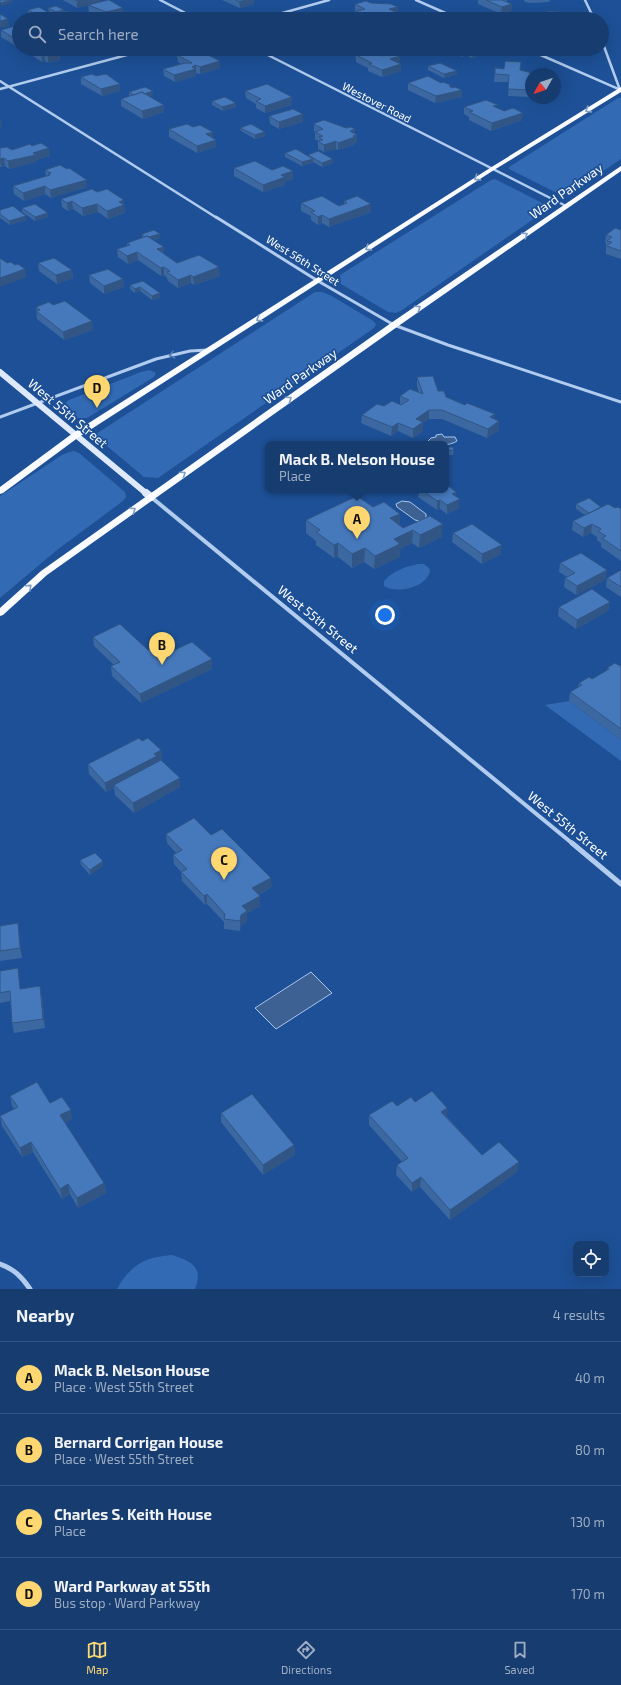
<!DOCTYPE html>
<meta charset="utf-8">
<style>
body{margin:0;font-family:"Exo 2",sans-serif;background:#1f4375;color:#f1f3f6}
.controls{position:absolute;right:12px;bottom:12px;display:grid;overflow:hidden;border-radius:8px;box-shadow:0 4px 16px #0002}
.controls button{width:36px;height:36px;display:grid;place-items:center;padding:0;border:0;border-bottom:1px solid #355683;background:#163c70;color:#f1f3f6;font:20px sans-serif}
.compass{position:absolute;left:525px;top:68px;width:36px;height:36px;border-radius:50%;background:#163c70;box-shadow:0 4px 16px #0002;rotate:230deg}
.you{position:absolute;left:385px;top:615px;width:14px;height:14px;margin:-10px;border:3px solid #fff;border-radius:50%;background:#1a73e8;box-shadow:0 0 0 6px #1a73e833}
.badge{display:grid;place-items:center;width:26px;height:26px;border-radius:50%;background:#fed770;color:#111;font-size:13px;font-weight:700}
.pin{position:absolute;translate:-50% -33px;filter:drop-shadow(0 1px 2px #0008)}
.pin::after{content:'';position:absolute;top:21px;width:14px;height:12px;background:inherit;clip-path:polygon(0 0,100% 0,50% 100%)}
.popup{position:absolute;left:265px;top:441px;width:184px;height:52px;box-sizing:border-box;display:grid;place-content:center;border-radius:8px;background:#163c70;filter:drop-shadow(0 1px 3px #0005);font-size:13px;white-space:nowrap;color:#9eadc3}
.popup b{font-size:15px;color:#f1f3f6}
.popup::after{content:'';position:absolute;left:50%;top:100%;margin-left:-8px;border:8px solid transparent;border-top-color:#163c70}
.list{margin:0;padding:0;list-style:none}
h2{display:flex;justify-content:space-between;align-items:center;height:52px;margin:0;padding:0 16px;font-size:17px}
h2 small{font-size:13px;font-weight:400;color:#9eadc3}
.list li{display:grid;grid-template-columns:26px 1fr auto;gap:12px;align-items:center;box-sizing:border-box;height:72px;padding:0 16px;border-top:1px solid #355683}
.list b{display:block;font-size:15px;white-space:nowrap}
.list p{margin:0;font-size:13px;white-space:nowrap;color:#9eadc3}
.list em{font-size:13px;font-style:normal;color:#9eadc3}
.icon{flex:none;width:22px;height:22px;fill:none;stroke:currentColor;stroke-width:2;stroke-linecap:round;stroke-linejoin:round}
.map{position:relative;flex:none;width:621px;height:1289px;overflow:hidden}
.search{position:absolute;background:#163c70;box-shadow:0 4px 16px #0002;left:12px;right:12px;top:12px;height:44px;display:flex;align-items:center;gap:10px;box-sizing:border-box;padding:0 14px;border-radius:22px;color:#9eadc3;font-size:15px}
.sheet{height:340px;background:#163c70}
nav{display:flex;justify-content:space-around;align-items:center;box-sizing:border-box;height:56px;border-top:1px solid #355683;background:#163c70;font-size:11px;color:#9eadc3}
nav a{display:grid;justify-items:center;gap:2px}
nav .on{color:#fed770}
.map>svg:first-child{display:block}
</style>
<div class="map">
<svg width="621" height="1289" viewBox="0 0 621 1289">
<rect width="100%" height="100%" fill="#1d5096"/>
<path fill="#326ab3" d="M 618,98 L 621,98 L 621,159 L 574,191 L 564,195 L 559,194 L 509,169 L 509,167 Z
M 495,179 L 548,206 L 548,209 L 402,310 L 396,313 L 388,312 L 341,284 L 340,275 L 491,180 Z
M 315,292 L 322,292 L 330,295 L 372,320 L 376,324 L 374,328 L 158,478 L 144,477 L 96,437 L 97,433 L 99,432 Z
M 150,370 L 156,373 L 154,377 L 87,418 L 76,418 L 63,408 L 64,404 L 69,400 L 141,372 Z
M 74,451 L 79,453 L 125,492 L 126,497 L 123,501 L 57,550 L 0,598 L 0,496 L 62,455 L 69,452 Z
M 418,564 L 424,564 L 429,568 L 430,572 C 429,574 427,578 425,580 C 416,589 395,593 384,586 L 384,581 C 393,571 404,567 418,564 Z
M 569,701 L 621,740 L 621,761 L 545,705 Z
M 172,1255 C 191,1261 204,1267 195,1289 L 117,1289 C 130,1265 145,1257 172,1255 Z"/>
<path fill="#3d6193" stroke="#a5c7f1" d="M 442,434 L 444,437 L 455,437 L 457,441 C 451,446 433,446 427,442 L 431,438 L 436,437 L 436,435 Z
M 402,501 L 410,502 L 426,514 L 426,519 L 419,521 L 415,520 L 397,507 L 396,504 Z
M 311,972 L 332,993 L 276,1029 L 255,1008 Z"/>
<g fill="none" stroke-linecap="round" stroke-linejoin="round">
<path stroke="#b1ccef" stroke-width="2.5" d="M 160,0 L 197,19
M 416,0 L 459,19
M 585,0 L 594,19
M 261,19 L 329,0
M 602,41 L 620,90
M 256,49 L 566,206
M 527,49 L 621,90
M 0,81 L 217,218
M 0,89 L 149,49"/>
<path stroke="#b1ccef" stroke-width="3" d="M 216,217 L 318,281 L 394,325 L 448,345 L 621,402
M 0,417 L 156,359 L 190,351 L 208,350"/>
<path stroke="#b1ccef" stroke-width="4" d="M 151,497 L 573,844"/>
<path stroke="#b1ccef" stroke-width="5" d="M 572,843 L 621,884
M 0,1264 C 14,1269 22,1277 30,1289"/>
<path stroke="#deeafb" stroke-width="6" d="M 0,372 L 147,494"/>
<path stroke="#deeafb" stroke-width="8" d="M 146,493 L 151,497"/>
<path fill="#f9fbff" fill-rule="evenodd" d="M 621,87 L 621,92 L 494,170 L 79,437 L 3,493 L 0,494 L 0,487 L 73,433 L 490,168 Z
M 621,166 L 621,171 L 397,327 L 47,575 L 3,615 L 0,616 L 0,608 L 41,571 L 391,323 Z"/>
</g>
<path fill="#3c68a2" d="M 63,0 L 100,0 L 100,2 L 124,15 L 106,19 L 89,12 L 88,5 L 77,8 Z
M 222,0 L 254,0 L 254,4 L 240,8 Z
M 478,0 L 507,0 L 507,2 L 512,4 L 511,11 L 501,14 L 478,4 Z
M 524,0 L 550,0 L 549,2 L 530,3 L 525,2 Z
M 371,3 L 398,7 L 398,14 L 396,14 L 396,19 L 347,19 L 347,14 L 356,11 L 355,11 L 355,4 Z
M 48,8 L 64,10 L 64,11 L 73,15 L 74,17 L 80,19 L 58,19 L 55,17 L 55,15 L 49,12 Z
M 28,10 L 51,14 L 51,17 L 45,19 L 38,19 L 28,13 Z
M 19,25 L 18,47 L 1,37 L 1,30 Z
M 27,49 L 80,49 L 80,51 L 62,56 L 60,55 L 60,60 L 48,63 L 45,61 L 42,62 L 28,53 L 28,51 L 27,50 Z
M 386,49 L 401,49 L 392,52 Z
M 449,49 L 485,49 L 484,54 L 472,58 L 466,55 L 462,57 L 456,54 L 456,53 L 449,50 Z
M 355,51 L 400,63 L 399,63 L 401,64 L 401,71 L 382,77 L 368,71 L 368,68 L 356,62 Z
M 177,55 L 220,68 L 200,74 L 196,73 L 196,76 L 175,82 L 164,76 L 163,69 L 181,64 L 178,62 Z
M 428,66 L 457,71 L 457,74 L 444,78 L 428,70 Z
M 495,68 L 520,70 L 531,74 L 531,87 L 530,87 L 529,97 L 508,96 L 509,82 L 494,82 Z
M 96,76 L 120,84 L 120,91 L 102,96 L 81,84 L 81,77 Z
M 408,83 L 451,87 L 462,90 L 462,97 L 435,103 L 408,90 Z
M 245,91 L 292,97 L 292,105 L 265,113 L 256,108 L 256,104 L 246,98 Z
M 129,92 L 153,95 L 149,96 L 164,112 L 143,119 L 121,106 L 121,99 L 130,96 L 129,96 Z
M 212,101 L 236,103 L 236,107 L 223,111 L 212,105 Z
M 464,107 L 497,108 L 522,120 L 491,131 L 469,120 L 469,117 L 464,114 Z
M 269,116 L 303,122 L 279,129 L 270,124 Z
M 314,124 L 355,134 L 357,135 L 357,142 L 354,143 L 354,145 L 338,150 L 336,149 L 324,152 L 318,149 L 318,141 L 315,139 L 315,133 L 314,132 Z
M 193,127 L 213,132 L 213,138 L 216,147 L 197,153 L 169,137 L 169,129 Z
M 240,128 L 265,136 L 255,139 L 241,131 Z
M 0,148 L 12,150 L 50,156 L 36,160 L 36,162 L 9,169 L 5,166 L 1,167 L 0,167 Z
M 285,153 L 308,156 L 308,155 L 333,163 L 322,167 L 313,162 L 313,163 L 302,166 L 285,157 Z
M 234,168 L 293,171 L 293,179 L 285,182 L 285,185 L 263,192 L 234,176 Z
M 45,170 L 87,187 L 51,198 L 45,194 L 24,201 L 14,194 L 13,186 L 46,176 Z
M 61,199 L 125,208 L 124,208 L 125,213 L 108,219 L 98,212 L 83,216 L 73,209 L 68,211 L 62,207 Z
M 344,201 L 371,204 L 371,212 L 329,227 L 322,223 L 318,225 L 311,220 L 311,216 L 301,211 L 301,203 L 339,206 L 344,204 Z
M 22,208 L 48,217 L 35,221 L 22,212 Z
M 0,210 L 26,220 L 10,225 L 0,218 Z
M 621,230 L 621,259 L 606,254 L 606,243 L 605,243 L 606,235 Z
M 142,234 L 160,238 L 154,240 L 164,254 L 177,263 L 220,276 L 194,285 L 191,283 L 178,288 L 168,281 L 167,278 L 164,275 L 161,276 L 138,260 L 128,264 L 118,257 L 117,249 L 127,246 L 127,243 L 142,238 Z
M 38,263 L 72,270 L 73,278 L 57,284 L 39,271 Z
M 89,275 L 123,279 L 124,287 L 104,294 L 90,283 Z
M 143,281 L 160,298 L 152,300 L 140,291 L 135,293 L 130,289 L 130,285 Z
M 53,305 L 93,330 L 64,340 L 37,319 L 36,307 Z
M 417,377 L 446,397 L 499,421 L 499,430 L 487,438 L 442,419 L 429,419 L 423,423 L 423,431 L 413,438 L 398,431 L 391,436 L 361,423 L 362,415 L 384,406 L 400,404 L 400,396 L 419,393 L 417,386 Z
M 446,447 L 454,450 L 453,455 L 446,455 Z
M 415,490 L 446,490 L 456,497 L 459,508 L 447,514 L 440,509 L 437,510 L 418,497 L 419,493 Z
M 576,504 L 621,509 L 621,561 L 601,547 L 601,543 L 597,540 L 597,537 L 591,533 L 583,537 L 572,530 L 573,521 L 585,515 L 576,509 Z
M 306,520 L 400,526 L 403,528 L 442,537 L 419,548 L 412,543 L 400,549 L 400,557 L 374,569 L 364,562 L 352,568 L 338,557 L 334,558 L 316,545 L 316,541 L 306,533 Z
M 453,533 L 501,554 L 482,564 L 452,542 Z
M 560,563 L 607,570 L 605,580 L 576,595 L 564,587 L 565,578 L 567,577 L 559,572 Z
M 621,570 L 621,597 L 606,587 L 607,578 Z
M 610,602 L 608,611 L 576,629 L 558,616 L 559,607 Z
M 93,637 L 148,650 L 212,659 L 212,669 L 141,703 L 112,676 L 111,666 L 114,665 L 94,646 Z
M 621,665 L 621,740 L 569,701 L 570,692 L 578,688 L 579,683 L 592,679 L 607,671 L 607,668 L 620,666 Z
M 142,741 L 161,750 L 162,760 L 161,760 L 180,787 L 134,813 L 115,795 L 114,788 L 106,792 L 89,774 L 88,764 Z
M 166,834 L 211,835 L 272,887 L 259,895 L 260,896 L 260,906 L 247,913 L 247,921 L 241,925 L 240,931 L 224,929 L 224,922 L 207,904 L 205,905 L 182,881 L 181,872 L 174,864 L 173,855 L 176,853 L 167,843 Z
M 80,860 L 103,866 L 90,875 L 81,865 Z
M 0,926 L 19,933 L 22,958 L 0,961 Z
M 0,971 L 19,978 L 20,989 L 42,996 L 45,1028 L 14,1033 L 12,1023 L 10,1001 L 0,1003 Z
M 10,1096 L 50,1103 L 72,1119 L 65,1123 L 104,1183 L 106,1193 L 78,1208 L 70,1194 L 62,1199 L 33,1152 L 22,1157 L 2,1126 L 0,1116 L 14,1109 L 12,1106 Z
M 415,1102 L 447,1108 L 447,1117 L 482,1155 L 519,1162 L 517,1172 L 450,1220 L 420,1187 L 412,1192 L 396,1175 L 397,1165 L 402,1162 L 369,1125 L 369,1115 L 397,1106 Z
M 221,1113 L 294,1145 L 295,1155 L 263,1175 L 221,1122 Z"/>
<path fill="#315584" d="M 12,0 L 12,3 L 1,6 L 0,3 Z
M 82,0 L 100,0 L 100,3 L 77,8 L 77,1 Z
M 245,0 L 254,0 L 254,4 L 240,8 L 239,2 Z
M 512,4 L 511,11 L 501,14 L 502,7 Z
M 398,7 L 398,14 L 396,14 L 396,19 L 376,19 L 376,18 L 389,9 Z
M 123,8 L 124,15 L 107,19 L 106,12 Z
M 51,14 L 51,17 L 45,19 L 40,19 L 40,17 Z
M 73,15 L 74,19 L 62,19 L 62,18 Z
M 369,15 L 369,19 L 357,19 L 357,18 Z
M 8,19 L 9,26 L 0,28 L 0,21 Z
M 19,39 L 19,47 L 18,47 L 17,40 Z
M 54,49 L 57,49 L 58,53 L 59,52 L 60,60 L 48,63 L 48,56 Z
M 62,49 L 80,49 L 80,51 L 62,56 Z
M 392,49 L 401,49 L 392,52 Z
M 464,49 L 467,49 L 466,55 L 462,57 L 462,50 Z
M 479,49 L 485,49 L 484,54 L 472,58 L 473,51 Z
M 42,54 L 44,54 L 45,61 L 42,62 Z
M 400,56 L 400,63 L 390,66 L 390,59 Z
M 220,61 L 220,68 L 200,74 L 200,67 Z
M 401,64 L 401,71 L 382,77 L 382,70 Z
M 196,65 L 196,76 L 175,82 L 174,75 Z
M 457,71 L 457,74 L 444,78 L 444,74 Z
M 531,79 L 531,87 L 529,87 L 530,80 Z
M 120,84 L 120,91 L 102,96 L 101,89 Z
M 451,85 L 451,92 L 462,90 L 462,97 L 435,103 L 436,96 L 449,86 Z
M 153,91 L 153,95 L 137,100 L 136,96 Z
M 292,97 L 292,105 L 265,113 L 265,106 Z
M 236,103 L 236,107 L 223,111 L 222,107 Z
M 164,105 L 164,112 L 143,119 L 142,111 Z
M 523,113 L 522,120 L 491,131 L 492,123 Z
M 303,114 L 303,122 L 279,129 L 279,122 Z
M 0,120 L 1,120 L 2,127 L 0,128 Z
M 355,129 L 355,135 L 357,135 L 357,142 L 354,143 L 354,145 L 338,150 L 338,143 L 350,131 Z
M 213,132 L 213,140 L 206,134 Z
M 265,132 L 265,136 L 255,139 L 255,135 Z
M 216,140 L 216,147 L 197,153 L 197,146 Z
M 336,141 L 336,149 L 324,152 L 324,145 Z
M 49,148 L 50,156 L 36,160 L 36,162 L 9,169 L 8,161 Z
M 4,158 L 5,166 L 1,167 L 0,159 Z
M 313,159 L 313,163 L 302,166 L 302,162 Z
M 333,159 L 333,163 L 322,167 L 322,163 Z
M 293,171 L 293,179 L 285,182 L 285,185 L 263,192 L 263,185 L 281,175 Z
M 87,180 L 87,187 L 51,198 L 50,190 Z
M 45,186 L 45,194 L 24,201 L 23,193 Z
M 124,200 L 125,213 L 108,219 L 107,211 L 119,202 Z
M 72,201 L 73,209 L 68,211 L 67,203 Z
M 97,204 L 98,212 L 83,216 L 82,208 Z
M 371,204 L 371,212 L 329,227 L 329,219 Z
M 48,213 L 48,217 L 35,221 L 35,217 Z
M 322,215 L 322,223 L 318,225 L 318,217 Z
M 26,216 L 26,220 L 10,225 L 9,221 Z
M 160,234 L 160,238 L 148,242 L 147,238 Z
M 164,247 L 164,255 L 157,249 Z
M 137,252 L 138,260 L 128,264 L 127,256 Z
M 164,267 L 164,275 L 161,276 L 161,268 Z
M 219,267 L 220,276 L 194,285 L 193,277 Z
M 25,269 L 26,277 L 0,287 L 0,278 Z
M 72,270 L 73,278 L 57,284 L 56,275 Z
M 191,275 L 191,283 L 178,288 L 178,280 Z
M 123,279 L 124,287 L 104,294 L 104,286 Z
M 140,287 L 140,291 L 135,293 L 135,289 Z
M 160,293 L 160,298 L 152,300 L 152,296 Z
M 92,321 L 93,330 L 64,340 L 63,332 Z
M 429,410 L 429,419 L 423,423 L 423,431 L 413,438 L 413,429 L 416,419 Z
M 495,414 L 494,423 L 490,417 Z
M 499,421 L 499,430 L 487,438 L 488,429 Z
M 398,423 L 398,431 L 391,436 L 392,427 Z
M 456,492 L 456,501 L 452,494 Z
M 460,499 L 459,508 L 447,514 L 447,505 Z
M 440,500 L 440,509 L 437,510 L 437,501 Z
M 400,514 L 400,527 L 390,518 Z
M 443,524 L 442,537 L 419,548 L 420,535 Z
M 592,524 L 591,533 L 583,537 L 584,528 Z
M 413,530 L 412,543 L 400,549 L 400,557 L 374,569 L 375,556 L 394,539 Z
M 338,543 L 338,557 L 334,558 L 334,545 Z
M 502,545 L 501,554 L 482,564 L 482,554 Z
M 365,548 L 364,562 L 352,568 L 352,554 Z
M 607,570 L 605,580 L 576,595 L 577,586 Z
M 610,602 L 608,611 L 576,629 L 577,620 Z
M 212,659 L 212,669 L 141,703 L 140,694 Z
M 161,750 L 162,760 L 114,785 L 114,788 L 106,792 L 105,783 Z
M 180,778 L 180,787 L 134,813 L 133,803 Z
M 103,861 L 103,866 L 90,875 L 90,870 Z
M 271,878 L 272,887 L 253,898 L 252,888 Z
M 207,894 L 207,904 L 205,905 L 204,896 Z
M 260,896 L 260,906 L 247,913 L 247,921 L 241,925 L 240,931 L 240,921 L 242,906 Z
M 18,923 L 19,933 L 22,958 L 20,948 Z
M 40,986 L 42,996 L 45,1028 L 43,1019 Z
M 447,1108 L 447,1117 L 441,1112 Z
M 71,1110 L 72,1119 L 62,1125 L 60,1115 Z
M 31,1142 L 33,1152 L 22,1157 L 20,1148 Z
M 294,1145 L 295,1155 L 263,1175 L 263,1165 Z
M 519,1162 L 517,1172 L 450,1220 L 450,1210 Z
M 421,1177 L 420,1187 L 412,1192 L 412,1183 Z
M 104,1183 L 106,1193 L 78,1208 L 77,1198 Z
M 68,1184 L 70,1194 L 62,1199 L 60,1189 Z"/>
<path fill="#4679bc" stroke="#315584" d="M 0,0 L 12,0 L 0,3 Z
M 75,0 L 82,0 L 77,1 Z
M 108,0 L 109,0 L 123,8 L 106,12 L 88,5 Z
M 236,0 L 245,0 L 239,2 Z
M 486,0 L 502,0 L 512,4 L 502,7 Z
M 366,1 L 371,3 L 391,4 L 398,7 L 389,9 L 396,12 L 376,18 L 369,15 L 357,18 L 347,14 L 365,9 L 355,4 Z
M 56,6 L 64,10 L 56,12 L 48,8 Z
M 39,7 L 51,14 L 40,17 L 28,10 Z
M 66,11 L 73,15 L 62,18 L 54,14 Z
M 549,11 L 559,12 L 561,19 L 526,19 L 525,15 L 544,15 L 544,13 L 549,13 Z
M 0,14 L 8,19 L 0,21 Z
M 136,16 L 144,19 L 126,19 Z
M 416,16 L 423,17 L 427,19 L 406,19 Z
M 76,17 L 80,19 L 67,19 Z
M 19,25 L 19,39 L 17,40 L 1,30 Z
M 32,49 L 56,49 L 59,52 L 48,56 L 44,54 L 42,54 Z
M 360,49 L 367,49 L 382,56 L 392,53 L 400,56 L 390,59 L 401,64 L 382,70 L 369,64 L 372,63 L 356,55 L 362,53 L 355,51 Z
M 468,49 L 479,49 L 473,51 Z
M 190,52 L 194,54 L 202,52 L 220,61 L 200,67 L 196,65 L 192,67 L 196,69 L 174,75 L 163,69 L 185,63 L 192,63 L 177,55 Z
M 505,61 L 521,62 L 520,70 L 528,72 L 531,74 L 531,79 L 530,80 L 530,90 L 508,89 L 509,75 L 495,74 L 495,68 L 504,69 Z
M 440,63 L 457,71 L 444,74 L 428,66 Z
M 92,74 L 96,76 L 106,74 L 120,84 L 101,89 L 81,77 Z
M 428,76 L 441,83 L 443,82 L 451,85 L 449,86 L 452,88 L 455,87 L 462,90 L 436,96 L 408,83 Z
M 267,84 L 292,97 L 265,106 L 256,101 L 261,99 L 245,91 Z
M 145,87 L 153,91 L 144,94 L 142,92 L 134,95 L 129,92 Z
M 142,92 L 164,105 L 142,111 L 121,99 Z
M 225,97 L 236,103 L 222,107 L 212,101 Z
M 486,100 L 498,105 L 493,106 L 504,111 L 513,108 L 523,113 L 492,123 L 469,112 L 473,111 L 464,107 Z
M 293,109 L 303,114 L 279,122 L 269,116 Z
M 324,120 L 346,128 L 351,127 L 355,129 L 350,131 L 357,135 L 353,136 L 355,137 L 338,143 L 336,141 L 324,145 L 318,141 L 323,140 L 319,137 L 323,136 L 315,132 L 323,129 L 314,124 L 315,123 Z
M 187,124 L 193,127 L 200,125 L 213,132 L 206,134 L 216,140 L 197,146 L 169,129 Z
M 251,124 L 265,132 L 255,135 L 240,128 Z
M 41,143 L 49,148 L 33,153 L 36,155 L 8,161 L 4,158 L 0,159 L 0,148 L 7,147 L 12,150 L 30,144 L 32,146 Z
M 296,149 L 313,159 L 302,162 L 285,153 Z
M 318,151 L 333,159 L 322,163 L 308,155 Z
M 255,161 L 272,170 L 283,166 L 293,171 L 281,175 L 285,177 L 263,185 L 234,168 Z
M 60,165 L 67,169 L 69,168 L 87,180 L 50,190 L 45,186 L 23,193 L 13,186 L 50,175 L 48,174 L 51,173 L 45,170 Z
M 92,189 L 97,192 L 107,189 L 124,200 L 119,202 L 124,205 L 107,211 L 97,204 L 82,208 L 72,201 L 67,203 L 61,199 Z
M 322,196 L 339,206 L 347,203 L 344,201 L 357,196 L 371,204 L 329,219 L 322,215 L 318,217 L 311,212 L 315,211 L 301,203 Z
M 35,204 L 48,213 L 35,217 L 22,208 Z
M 13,206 L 26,216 L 9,221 L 0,214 L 0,210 Z
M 615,228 L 621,230 L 621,251 L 607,246 L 612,242 L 607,241 L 612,237 L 606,235 Z
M 154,230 L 160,234 L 149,237 L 147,236 L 145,237 L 142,234 Z
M 147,236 L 164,247 L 157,249 L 177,263 L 199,255 L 219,267 L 193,277 L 191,275 L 178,280 L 167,272 L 170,271 L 164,267 L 161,268 L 137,252 L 127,256 L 117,249 L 130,245 L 127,243 Z
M 0,258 L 7,263 L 11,262 L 15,265 L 18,264 L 25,269 L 0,278 Z
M 54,258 L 72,270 L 56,275 L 38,263 Z
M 108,269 L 123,279 L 104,286 L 89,275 Z
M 143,281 L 160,293 L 152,296 L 140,287 L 135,289 L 130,285 Z
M 65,301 L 92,321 L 63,332 L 36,311 L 40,310 L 36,307 L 49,302 L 53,305 Z
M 433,376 L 438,391 L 444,391 L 446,397 L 465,405 L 467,403 L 495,414 L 490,417 L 499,421 L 488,429 L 442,410 L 429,410 L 416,419 L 423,422 L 413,429 L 398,423 L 392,427 L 362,415 L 377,404 L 384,406 L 392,401 L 401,405 L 409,400 L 400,396 L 410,389 L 423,394 L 417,377 Z
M 446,447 L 453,447 L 454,450 L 446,451 Z
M 446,484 L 456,492 L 452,494 L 460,499 L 447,505 L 440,500 L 437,501 L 422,490 L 446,490 Z
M 357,496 L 373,507 L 384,502 L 400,514 L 390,518 L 403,528 L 430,516 L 443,524 L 420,535 L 413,530 L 394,539 L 400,544 L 375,556 L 365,548 L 352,554 L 338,543 L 334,545 L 316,532 L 320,530 L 306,520 Z
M 589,498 L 601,507 L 589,513 L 576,504 Z
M 608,504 L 615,508 L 618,507 L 621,509 L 621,551 L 602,538 L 606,536 L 598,531 L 601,529 L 592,524 L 584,528 L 573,521 Z
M 472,524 L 502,545 L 482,554 L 453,533 Z
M 581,553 L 607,570 L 577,586 L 565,578 L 575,573 L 560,563 Z
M 621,570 L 621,587 L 607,578 Z
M 592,589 L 610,602 L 577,620 L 559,607 Z
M 120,624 L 148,650 L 159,644 L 168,653 L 192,642 L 212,659 L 140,694 L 111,666 L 120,662 L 93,637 Z
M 615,663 L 620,666 L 621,665 L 621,729 L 570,692 L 582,685 L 579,683 L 589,677 L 592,679 L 609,669 L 607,668 Z
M 139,738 L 142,741 L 148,738 L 161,750 L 154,754 L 157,756 L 105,783 L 88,764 Z
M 161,760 L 180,778 L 133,803 L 114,785 Z
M 194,818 L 211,835 L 222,829 L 271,878 L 252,888 L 260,896 L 242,906 L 247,911 L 241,915 L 240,921 L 224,919 L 225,914 L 207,894 L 204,896 L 181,872 L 187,869 L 173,855 L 182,850 L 166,834 Z
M 95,853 L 103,861 L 90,870 L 80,860 Z
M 18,923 L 20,948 L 0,951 L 0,926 Z
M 18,968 L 20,989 L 40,986 L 43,1019 L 12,1023 L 10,991 L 0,993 L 0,971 Z
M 37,1082 L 50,1103 L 62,1097 L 71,1110 L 60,1115 L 104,1183 L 77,1198 L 68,1184 L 60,1189 L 31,1142 L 20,1148 L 0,1116 L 18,1107 L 10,1096 Z
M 432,1091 L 447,1108 L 441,1112 L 482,1155 L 499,1142 L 519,1162 L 450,1210 L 421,1177 L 412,1183 L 397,1165 L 408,1158 L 369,1115 L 392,1101 L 397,1106 L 411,1097 L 415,1102 Z
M 252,1094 L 294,1145 L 263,1165 L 221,1113 Z"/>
<defs><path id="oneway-chevron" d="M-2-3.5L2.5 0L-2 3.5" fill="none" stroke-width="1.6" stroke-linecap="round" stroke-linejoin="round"/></defs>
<g stroke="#809dc5">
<use href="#oneway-chevron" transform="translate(588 110) rotate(148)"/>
<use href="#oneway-chevron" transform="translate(477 178) rotate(147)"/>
<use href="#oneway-chevron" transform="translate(525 235) rotate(-34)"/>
<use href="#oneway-chevron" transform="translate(368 248) rotate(147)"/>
<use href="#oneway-chevron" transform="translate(418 308) rotate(-34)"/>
<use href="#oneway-chevron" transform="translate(259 319) rotate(147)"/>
<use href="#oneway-chevron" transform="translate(289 399) rotate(-35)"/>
<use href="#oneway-chevron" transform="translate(183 474) rotate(-35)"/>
<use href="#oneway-chevron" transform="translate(133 510) rotate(-35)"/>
<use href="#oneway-chevron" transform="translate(29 587) rotate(-42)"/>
</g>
<use stroke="#517bb5" href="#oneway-chevron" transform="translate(172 355) rotate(166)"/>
<g text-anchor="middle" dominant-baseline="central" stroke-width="3.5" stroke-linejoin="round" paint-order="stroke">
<g font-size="11" fill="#fff" stroke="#1d5096">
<text transform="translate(377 102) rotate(27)">Westover Road</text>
<text transform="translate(303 260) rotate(32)">West 56th Street</text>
</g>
<g font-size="13" fill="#fff" stroke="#1d5096">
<text transform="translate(566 191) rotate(-35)">Ward Parkway</text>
<text transform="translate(300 376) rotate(-35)">Ward Parkway</text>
<text transform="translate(68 413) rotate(40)">West 55th Street</text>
<text transform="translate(318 619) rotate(39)">West 55th Street</text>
<text transform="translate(568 825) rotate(39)">West 55th Street</text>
</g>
</g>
</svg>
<div class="controls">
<button><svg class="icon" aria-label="locate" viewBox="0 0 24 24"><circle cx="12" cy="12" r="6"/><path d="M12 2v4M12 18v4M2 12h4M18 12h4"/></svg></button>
</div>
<svg class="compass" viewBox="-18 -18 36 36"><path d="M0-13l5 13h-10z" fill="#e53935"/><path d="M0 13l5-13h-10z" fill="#9eadc3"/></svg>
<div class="you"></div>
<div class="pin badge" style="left:357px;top:539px">A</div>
<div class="popup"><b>Mack B. Nelson House</b>Place</div>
<div class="pin badge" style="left:162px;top:665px">B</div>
<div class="pin badge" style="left:224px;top:880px">C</div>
<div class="pin badge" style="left:97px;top:408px">D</div>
<div class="search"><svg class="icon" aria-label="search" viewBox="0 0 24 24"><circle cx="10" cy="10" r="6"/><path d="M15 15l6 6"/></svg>Search here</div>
</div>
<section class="sheet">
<h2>Nearby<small>4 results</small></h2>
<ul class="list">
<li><span class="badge">A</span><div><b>Mack B. Nelson House</b><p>Place · West 55th Street</p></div><em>40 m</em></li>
<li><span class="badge">B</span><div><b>Bernard Corrigan House</b><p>Place · West 55th Street</p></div><em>80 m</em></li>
<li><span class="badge">C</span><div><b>Charles S. Keith House</b><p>Place</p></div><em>130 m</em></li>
<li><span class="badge">D</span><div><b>Ward Parkway at 55th</b><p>Bus stop · Ward Parkway</p></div><em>170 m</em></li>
</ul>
</section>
<nav>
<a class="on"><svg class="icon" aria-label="map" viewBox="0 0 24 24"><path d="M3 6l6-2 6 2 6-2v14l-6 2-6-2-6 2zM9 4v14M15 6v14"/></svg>Map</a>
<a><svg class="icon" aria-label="directions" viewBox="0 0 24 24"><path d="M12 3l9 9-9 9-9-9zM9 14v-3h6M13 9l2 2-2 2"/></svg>Directions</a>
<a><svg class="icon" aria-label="saved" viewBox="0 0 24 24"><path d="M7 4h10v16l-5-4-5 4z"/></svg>Saved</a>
</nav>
